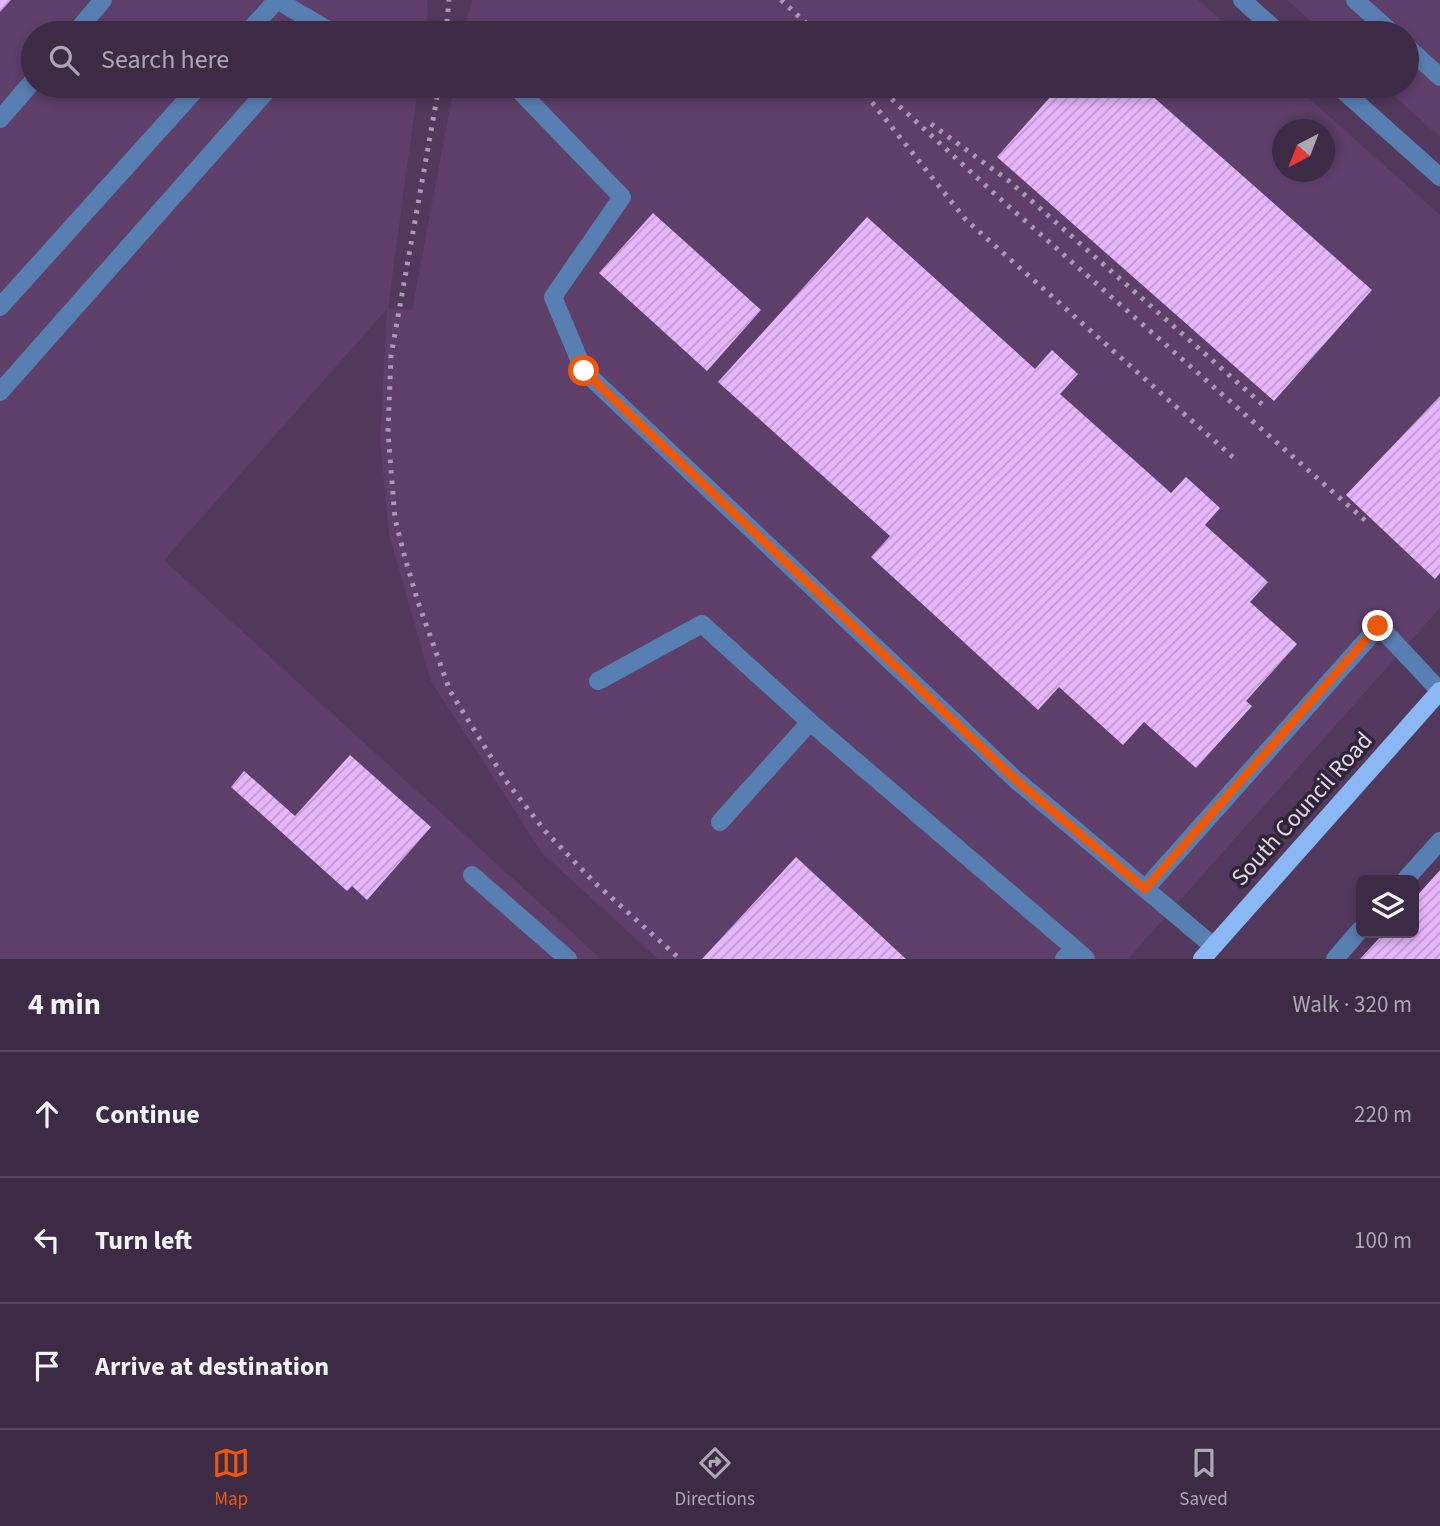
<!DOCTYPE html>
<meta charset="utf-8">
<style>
body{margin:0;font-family:"Source Sans 3",sans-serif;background:#483650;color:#f1f3f6}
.controls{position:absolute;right:21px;bottom:21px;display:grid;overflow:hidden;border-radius:10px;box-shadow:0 4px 10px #0003}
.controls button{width:63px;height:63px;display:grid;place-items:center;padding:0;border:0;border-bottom:2px solid #56465e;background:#3d2a45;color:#f1f3f6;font:35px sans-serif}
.compass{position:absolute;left:1272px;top:119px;width:63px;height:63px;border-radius:50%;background:#3d2a45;box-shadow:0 4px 10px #0003;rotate:222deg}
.stop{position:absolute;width:21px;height:21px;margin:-16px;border:5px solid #ea580c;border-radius:50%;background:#fff}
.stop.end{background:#ea580c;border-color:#fff;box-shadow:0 2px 7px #0008}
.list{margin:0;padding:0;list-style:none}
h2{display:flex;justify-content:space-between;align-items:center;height:91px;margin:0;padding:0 28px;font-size:30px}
h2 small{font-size:23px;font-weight:400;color:#ada7b3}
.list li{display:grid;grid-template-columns:46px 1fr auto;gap:21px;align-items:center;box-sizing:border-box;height:126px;padding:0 28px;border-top:2px solid #56465e}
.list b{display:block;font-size:26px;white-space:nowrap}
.list em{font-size:23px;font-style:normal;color:#ada7b3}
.icon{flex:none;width:38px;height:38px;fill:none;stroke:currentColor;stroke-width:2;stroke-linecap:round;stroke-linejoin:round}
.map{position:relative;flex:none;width:1440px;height:959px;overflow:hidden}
.search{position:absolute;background:#3d2a45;box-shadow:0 4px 10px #0003;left:21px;right:21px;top:21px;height:77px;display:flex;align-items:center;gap:18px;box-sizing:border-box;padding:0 24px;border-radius:38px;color:#ada7b3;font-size:26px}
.sheet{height:469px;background:#3d2a45}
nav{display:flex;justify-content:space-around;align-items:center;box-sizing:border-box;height:98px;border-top:2px solid #56465e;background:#3d2a45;font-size:19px;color:#ada7b3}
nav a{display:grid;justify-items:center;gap:4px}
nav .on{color:#ea580c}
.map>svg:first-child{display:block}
</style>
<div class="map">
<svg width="1440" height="959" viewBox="0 0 1440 959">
<defs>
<pattern id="building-hatch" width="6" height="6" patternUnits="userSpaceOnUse" patternTransform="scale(1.75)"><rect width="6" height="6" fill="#e6b6fc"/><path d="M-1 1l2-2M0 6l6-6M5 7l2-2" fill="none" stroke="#be98ce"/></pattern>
</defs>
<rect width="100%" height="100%" fill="#51385c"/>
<path fill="#5d3f6a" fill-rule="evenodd" d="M 0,0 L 427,0 L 428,10 L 425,33 L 33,33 L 33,86 L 418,86 L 388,308 L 412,310 L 454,86 L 1295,86 L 1440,215 L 1440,608 L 1128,959 L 658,959 L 542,853 L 431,681 L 389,534 L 380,441 L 387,309 L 164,560 L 601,959 L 0,959 ZM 1282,130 L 1324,130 L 1324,172 L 1282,172 Z
M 472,0 L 1198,0 L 1236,33 L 463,33 Z
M 1287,0 L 1440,0 L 1440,137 L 1383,86 L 1407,86 L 1407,33 L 1324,33 Z"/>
<path fill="url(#building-hatch)" d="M 0,0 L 11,0 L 0,12 Z
M 1060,86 L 1141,86 L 1372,290 L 1274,401 L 997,157 Z
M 653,213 L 761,310 L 707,371 L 599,273 Z
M 867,217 L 1035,369 L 1052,350 L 1078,374 L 1060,394 L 1171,493 L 1186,477 L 1220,508 L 1205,525 L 1268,582 L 1250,602 L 1297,644 L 1246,701 L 1252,706 L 1196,768 L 1144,722 L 1123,745 L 1059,687 L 1038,710 L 871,557 L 890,536 L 718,382 Z
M 1440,396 L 1440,573 L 1435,579 L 1346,495 Z
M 350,755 L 431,827 L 367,900 L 352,886 L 347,891 L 231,787 L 244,771 L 295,816 Z
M 796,857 L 906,959 L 702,959 Z
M 1440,870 L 1440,959 L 1360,959 L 1384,933 L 1414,933 L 1414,899 Z"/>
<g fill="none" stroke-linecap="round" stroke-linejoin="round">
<path stroke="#587fb1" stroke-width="18" d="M 277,0 L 333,33
M 1242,0 L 1279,33
M 1355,0 L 1392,33
M 75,33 L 103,0
M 247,33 L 277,0
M 1407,47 L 1440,77
M 515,86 L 622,197 L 553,297 L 584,371 L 1016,780 L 1213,946
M 1338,86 L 1440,177
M 0,119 L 33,81
M 0,307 L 199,86
M 0,392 L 271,86
M 598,681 L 702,624 L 810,722 L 1074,948
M 720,822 L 810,722
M 472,875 L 568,959
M 1405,880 L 1440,841
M 1145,889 L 1379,626 L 1440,691
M 1064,959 L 1074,948 L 1086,959
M 1335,959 L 1361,929"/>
<path stroke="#89b8f4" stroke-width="18" d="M 1202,959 L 1440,691"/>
<path stroke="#ac99b5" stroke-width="5" stroke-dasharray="3.5 7" stroke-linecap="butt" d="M 781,0 L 817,33
M 446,33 L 449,0
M 439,86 L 391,356 L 388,432 L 391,469 L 395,519 L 405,558 L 418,602 L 450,691 L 506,781 L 546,832 L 594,882 L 680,959
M 859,86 L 966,220 L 1235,459
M 884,92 L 997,196 L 1367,522
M 931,124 L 1009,181 L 1263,405"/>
</g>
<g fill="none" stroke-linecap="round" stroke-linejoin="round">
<path stroke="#ea580c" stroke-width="9" d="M 584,371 L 1016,780 L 1145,889 L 1378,626"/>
</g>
<g text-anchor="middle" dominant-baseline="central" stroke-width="7" stroke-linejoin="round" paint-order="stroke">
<g font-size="24" fill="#e4d5eb" stroke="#302536">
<text transform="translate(1302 809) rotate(-48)">South Council Road</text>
</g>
</g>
</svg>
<div class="controls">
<button><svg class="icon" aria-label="layers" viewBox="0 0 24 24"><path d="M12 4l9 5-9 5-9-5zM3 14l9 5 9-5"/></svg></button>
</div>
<svg class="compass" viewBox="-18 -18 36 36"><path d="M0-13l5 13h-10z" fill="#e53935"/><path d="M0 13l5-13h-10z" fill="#ada7b3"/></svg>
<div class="stop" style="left:584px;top:371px"></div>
<div class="stop end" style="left:1378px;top:626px"></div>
<div class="search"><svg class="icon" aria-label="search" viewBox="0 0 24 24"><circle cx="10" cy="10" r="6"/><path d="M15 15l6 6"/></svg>Search here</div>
</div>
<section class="sheet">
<h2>4 min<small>Walk · 320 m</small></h2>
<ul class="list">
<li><svg class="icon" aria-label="ahead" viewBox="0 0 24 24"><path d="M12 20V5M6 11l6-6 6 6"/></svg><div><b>Continue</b></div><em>220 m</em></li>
<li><svg class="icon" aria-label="left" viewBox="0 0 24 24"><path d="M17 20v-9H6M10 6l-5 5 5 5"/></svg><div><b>Turn left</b></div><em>100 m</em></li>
<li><svg class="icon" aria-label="arrive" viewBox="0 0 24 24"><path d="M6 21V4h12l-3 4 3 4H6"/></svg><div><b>Arrive at destination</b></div></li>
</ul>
</section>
<nav>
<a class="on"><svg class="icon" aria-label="map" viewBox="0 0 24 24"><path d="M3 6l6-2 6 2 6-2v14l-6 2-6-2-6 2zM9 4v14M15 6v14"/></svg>Map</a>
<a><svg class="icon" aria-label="directions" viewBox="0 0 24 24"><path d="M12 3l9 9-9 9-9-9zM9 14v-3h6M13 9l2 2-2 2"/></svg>Directions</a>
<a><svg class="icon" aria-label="saved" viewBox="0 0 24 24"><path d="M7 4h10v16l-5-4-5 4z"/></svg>Saved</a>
</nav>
